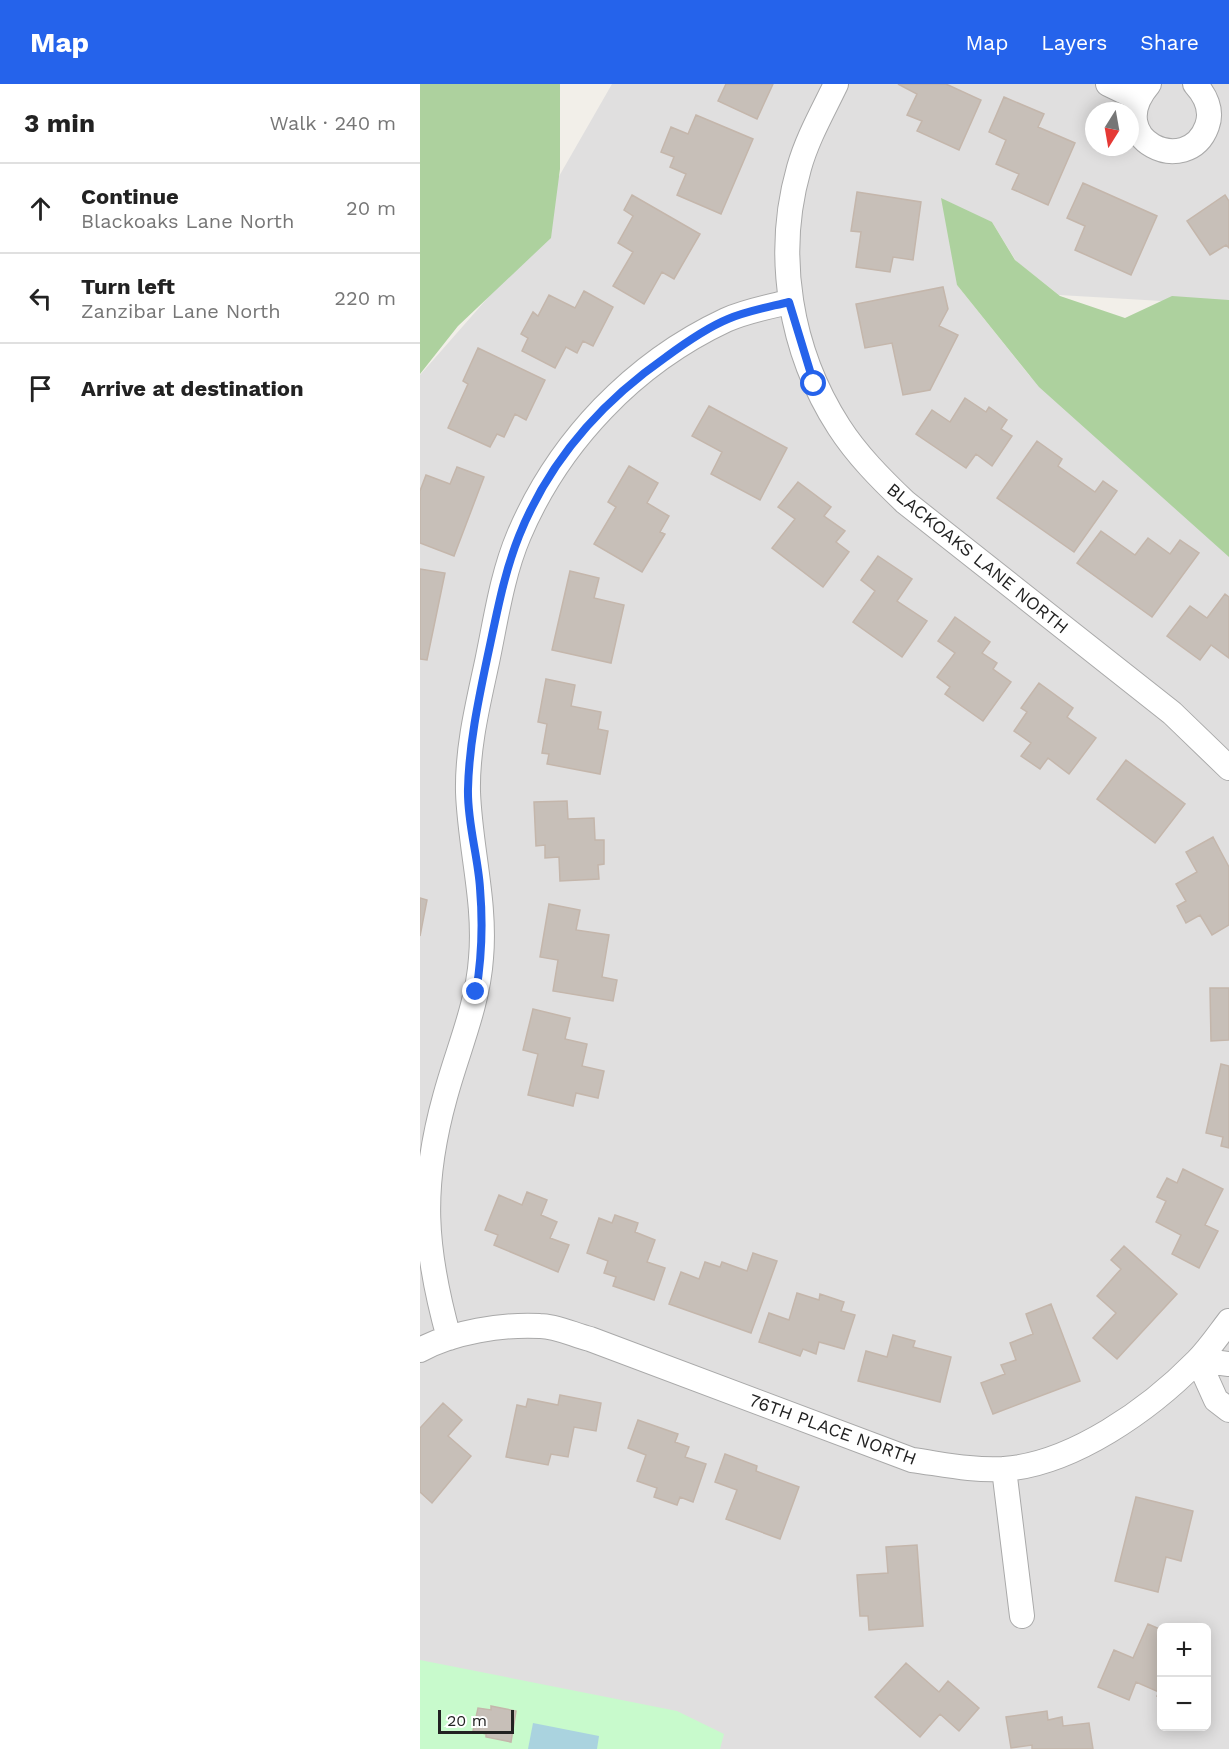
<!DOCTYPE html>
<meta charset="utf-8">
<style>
body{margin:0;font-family:"Work Sans",sans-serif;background:#f6f6f6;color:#222}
.controls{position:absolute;right:18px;bottom:18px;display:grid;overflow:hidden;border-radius:9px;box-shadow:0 3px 15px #0003}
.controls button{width:54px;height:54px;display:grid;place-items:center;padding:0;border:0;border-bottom:2px solid #e0e0e0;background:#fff;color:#222;font:30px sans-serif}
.compass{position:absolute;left:665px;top:18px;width:54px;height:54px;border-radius:50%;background:#fff;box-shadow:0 3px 15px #0003;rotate:191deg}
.scale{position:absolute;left:18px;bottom:15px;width:76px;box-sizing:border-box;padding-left:6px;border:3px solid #222;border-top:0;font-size:16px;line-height:21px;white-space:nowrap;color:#222;-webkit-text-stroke:4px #fff;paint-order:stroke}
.stop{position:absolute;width:18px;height:18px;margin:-14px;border:4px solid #2563eb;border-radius:50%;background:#fff}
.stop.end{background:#2563eb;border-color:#fff;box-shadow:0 2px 6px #0008}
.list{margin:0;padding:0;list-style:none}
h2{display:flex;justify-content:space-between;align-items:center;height:78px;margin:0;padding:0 24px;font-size:26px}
h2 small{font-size:20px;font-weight:400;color:#767676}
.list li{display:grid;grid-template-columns:39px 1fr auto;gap:18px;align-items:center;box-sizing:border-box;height:90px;padding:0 24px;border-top:2px solid #e0e0e0}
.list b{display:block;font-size:22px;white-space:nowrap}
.list p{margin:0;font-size:20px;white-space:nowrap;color:#767676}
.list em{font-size:20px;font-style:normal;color:#767676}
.icon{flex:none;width:33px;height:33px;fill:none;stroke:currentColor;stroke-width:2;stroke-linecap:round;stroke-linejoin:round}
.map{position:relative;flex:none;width:809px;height:1665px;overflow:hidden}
header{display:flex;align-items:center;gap:36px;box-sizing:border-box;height:84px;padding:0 30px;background:#2563eb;color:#fff}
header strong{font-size:28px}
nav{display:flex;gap:33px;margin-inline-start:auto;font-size:21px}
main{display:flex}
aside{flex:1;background:#fff}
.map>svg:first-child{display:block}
</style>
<header>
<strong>Map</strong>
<nav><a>Map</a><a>Layers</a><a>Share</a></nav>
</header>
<main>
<aside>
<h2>3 min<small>Walk · 240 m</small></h2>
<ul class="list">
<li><svg class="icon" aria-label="ahead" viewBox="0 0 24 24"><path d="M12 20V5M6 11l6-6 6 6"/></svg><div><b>Continue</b><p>Blackoaks Lane North</p></div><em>20 m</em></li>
<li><svg class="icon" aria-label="left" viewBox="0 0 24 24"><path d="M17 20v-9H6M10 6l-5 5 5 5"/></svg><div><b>Turn left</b><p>Zanzibar Lane North</p></div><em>220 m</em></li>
<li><svg class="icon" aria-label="arrive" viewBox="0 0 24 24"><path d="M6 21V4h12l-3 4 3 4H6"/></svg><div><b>Arrive at destination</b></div></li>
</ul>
</aside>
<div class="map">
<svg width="809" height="1665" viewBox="0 0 809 1665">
<rect width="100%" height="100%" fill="#f2efe9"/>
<path fill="#e0dfdf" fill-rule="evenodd" d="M 192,0 L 809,0 L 809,217 L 742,217 L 639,211 L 596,177 L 572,138 L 537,201 L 609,291 L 717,390 L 809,468 L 809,1665 L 0,1665 L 0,291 L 72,209 ZM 674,27 L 710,27 L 710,63 L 674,63 ZM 742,1544 L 786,1544 L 786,1642 L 742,1642 Z"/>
<path fill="#add19e" d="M 0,0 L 140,0 L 140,85 L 131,154 L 38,242 L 0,290 Z
M 521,114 L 572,138 L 595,176 L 640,212 L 705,234 L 752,212 L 809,216 L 809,473 L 619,303 L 537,201 Z"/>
<path fill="#c8facc" d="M 0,1576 L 257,1627 L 304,1650 L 300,1665 L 0,1665 Z"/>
<path fill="#aad3df" d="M 113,1639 L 179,1652 L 177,1665 L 108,1665 Z"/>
<path fill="#c7bfb8" stroke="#c4b6ab" stroke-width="1.5" d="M 306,0 L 353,0 L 337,35 L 298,17 Z
M 478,0 L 526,0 L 561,16 L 539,66 L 497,47 L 502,37 L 487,31 L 497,10 Z
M 584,13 L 624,30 L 618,43 L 655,59 L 628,121 L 592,105 L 599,90 L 576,80 L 586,56 L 569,48 Z
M 276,31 L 333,55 L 301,130 L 257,111 L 266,90 L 250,83 L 254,73 L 241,68 L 251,43 L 268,50 Z
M 663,99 L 737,132 L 711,191 L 655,166 L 665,142 L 647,134 Z
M 437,108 L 501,118 L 493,176 L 473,173 L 470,188 L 436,183 L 441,148 L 431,147 Z
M 212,111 L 280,150 L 254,195 L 242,188 L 224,220 L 193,202 L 213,168 L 198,159 L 213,132 L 204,126 Z
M 805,111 L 809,117 L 809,164 L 806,161 L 790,171 L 767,137 Z
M 523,203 L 528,225 L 519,242 L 538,251 L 510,306 L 483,311 L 472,259 L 445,264 L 436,220 Z
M 164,207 L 193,223 L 173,262 L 163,257 L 157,269 L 146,263 L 135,284 L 102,267 L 108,254 L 101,250 L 113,228 L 118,232 L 129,211 L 155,224 Z
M 58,264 L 125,296 L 106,336 L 95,330 L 84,353 L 77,350 L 70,363 L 28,344 L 48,300 L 43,297 Z
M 545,314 L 566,328 L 569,323 L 587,336 L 581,345 L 592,352 L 572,382 L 556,370 L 546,384 L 496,350 L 512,326 L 530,338 Z
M 289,322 L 367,364 L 340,416 L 291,390 L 302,368 L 272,352 Z
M 617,357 L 642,375 L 638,382 L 675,408 L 683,397 L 697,407 L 654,468 L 577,414 Z
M 209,382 L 238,399 L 227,419 L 249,432 L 240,448 L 245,450 L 222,488 L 174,460 L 196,423 L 188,418 Z
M 37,383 L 64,393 L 34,472 L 0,459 L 0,407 L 6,391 L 30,400 Z
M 378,398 L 411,423 L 404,432 L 425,447 L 416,458 L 429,468 L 403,503 L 352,464 L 375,435 L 358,423 Z
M 681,447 L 715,471 L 728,454 L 750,470 L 760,456 L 779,469 L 732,533 L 657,479 Z
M 458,472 L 492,495 L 477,517 L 507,537 L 482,573 L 433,538 L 455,507 L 441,496 Z
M 0,485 L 25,489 L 7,576 L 0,575 Z
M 150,487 L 179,494 L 174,514 L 204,521 L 191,579 L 132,566 Z
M 805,510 L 809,513 L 809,574 L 791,561 L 780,576 L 747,552 L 770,522 L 787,534 Z
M 535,533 L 570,558 L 562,569 L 577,579 L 573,585 L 591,598 L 563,637 L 525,610 L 530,603 L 517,593 L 535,569 L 518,557 Z
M 126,595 L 155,601 L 151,622 L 181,628 L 178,645 L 188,647 L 180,690 L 127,680 L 129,670 L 122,669 L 127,640 L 118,638 Z
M 619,599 L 653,624 L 647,633 L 676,654 L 649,690 L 628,674 L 620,685 L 601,672 L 611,659 L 594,647 L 607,628 L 601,624 Z
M 706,676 L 765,720 L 735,759 L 677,715 Z
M 147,717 L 148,735 L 174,734 L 175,756 L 184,756 L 184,780 L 178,781 L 179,795 L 140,797 L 139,773 L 125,774 L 125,761 L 116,762 L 114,718 Z
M 793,753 L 809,783 L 809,841 L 792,851 L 780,831 L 766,839 L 757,822 L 766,817 L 756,800 L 777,788 L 766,768 Z
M 0,814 L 7,816 L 0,852 Z
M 129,820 L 160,826 L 156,846 L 189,851 L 182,893 L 197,896 L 193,917 L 133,907 L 138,876 L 120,873 Z
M 790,904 L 809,904 L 809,956 L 791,957 Z
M 113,925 L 150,934 L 145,955 L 167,960 L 162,982 L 184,987 L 178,1014 L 156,1009 L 153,1022 L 108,1011 L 118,970 L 103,966 Z
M 801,980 L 809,982 L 809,1064 L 801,1062 L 803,1053 L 786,1049 Z
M 763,1085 L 803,1105 L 785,1141 L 798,1147 L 779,1184 L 752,1170 L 761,1151 L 736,1138 L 746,1117 L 737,1113 L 747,1094 L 757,1099 Z
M 107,1108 L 127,1116 L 121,1131 L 137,1138 L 130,1154 L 149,1161 L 138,1188 L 74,1161 L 78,1151 L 65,1146 L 79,1111 L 102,1121 Z
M 195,1131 L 218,1139 L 215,1148 L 235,1156 L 227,1178 L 245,1184 L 234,1216 L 193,1202 L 196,1193 L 184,1189 L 188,1177 L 167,1169 L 179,1134 L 192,1139 Z
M 704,1162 L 757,1210 L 697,1275 L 673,1254 L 696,1229 L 677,1212 L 701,1185 L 691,1176 Z
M 333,1169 L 357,1177 L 331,1249 L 249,1220 L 261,1188 L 279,1195 L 285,1178 L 300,1183 L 302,1178 L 327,1187 Z
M 377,1209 L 399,1216 L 400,1210 L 424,1218 L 421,1227 L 435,1231 L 424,1265 L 399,1258 L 396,1270 L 383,1265 L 380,1272 L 339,1258 L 349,1229 L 369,1236 Z
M 631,1220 L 660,1297 L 573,1330 L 561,1299 L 585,1290 L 581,1281 L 596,1276 L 590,1259 L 613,1250 L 606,1230 Z
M 473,1251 L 495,1257 L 493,1263 L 531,1273 L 520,1318 L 438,1297 L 446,1267 L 467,1273 Z
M 140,1311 L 181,1319 L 176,1347 L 154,1343 L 148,1373 L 131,1370 L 128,1381 L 86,1373 L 97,1321 L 106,1323 L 108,1315 L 138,1321 Z
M 23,1319 L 42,1336 L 28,1352 L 51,1372 L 12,1419 L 0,1408 L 0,1344 Z
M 218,1336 L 258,1350 L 255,1358 L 269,1363 L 265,1373 L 286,1380 L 273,1418 L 260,1413 L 257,1421 L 234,1413 L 237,1404 L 217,1397 L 226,1371 L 208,1364 Z
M 305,1370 L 337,1382 L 336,1387 L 379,1403 L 360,1455 L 306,1435 L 317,1406 L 295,1398 Z
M 716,1413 L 773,1427 L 761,1477 L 746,1473 L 738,1508 L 695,1497 Z
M 497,1461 L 503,1542 L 449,1546 L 448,1532 L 440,1532 L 437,1491 L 468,1489 L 466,1463 Z
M 728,1540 L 742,1546 L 742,1614 L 737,1612 L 739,1608 L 716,1598 L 709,1616 L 678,1603 L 694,1566 L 713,1574 Z
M 486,1579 L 519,1608 L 528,1597 L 559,1624 L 539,1647 L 520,1630 L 500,1653 L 455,1613 Z
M 71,1622 L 96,1627 L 91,1658 L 66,1653 L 66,1650 L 53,1647 L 58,1624 L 71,1626 Z
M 627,1627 L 628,1636 L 642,1633 L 643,1642 L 669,1639 L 673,1665 L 612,1665 L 612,1661 L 591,1664 L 586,1633 Z"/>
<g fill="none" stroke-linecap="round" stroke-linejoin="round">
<defs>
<path id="minor" d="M 416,0 C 403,27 387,55 379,84 C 354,171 370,267 419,343 C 437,371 461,395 485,418 L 752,629 L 809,684
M 688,0 L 717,14
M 729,0 C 681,56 768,95 787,42 C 793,26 785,11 775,0
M 29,1254 C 4,1164 0,1103 25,1013 C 37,968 58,921 61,874 C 66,818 50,764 48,708 C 47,664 58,620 67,578 C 76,535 82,491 99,451 C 139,357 214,279 306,236 C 326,227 348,223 369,218
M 0,1266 C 33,1248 82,1240 120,1242 C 136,1242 154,1251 170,1255 L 492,1376 C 522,1380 553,1387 584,1385 C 653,1380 730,1325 777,1277 C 789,1265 799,1250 809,1237
M 778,1276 L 796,1316 L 809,1326
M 778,1276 L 809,1280
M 584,1385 L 602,1532"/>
</defs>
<use href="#minor" stroke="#a9a9a9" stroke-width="26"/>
<use href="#minor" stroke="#fff" stroke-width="24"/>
</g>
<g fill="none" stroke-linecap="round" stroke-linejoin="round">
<path stroke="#2563eb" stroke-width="8" d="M 56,908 C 62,873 63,840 60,804 C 58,772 47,738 48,705 C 49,661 58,618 67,575 C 76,534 83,492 99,452 C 129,377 180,319 246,273 C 265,259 286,244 308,235 C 327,227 349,223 369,218 L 394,300"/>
</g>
<g text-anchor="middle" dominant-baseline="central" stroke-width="4.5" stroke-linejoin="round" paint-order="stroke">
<g font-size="18" fill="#222" stroke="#fff">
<text transform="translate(558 474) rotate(39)">BLACKOAKS LANE NORTH</text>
<text transform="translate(413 1345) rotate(20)">76TH PLACE NORTH</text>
</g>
</g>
</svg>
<div class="controls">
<button>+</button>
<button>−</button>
</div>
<svg class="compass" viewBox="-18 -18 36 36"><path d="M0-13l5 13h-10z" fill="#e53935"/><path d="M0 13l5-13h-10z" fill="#767676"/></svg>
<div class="scale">20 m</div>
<div class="stop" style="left:394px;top:300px"></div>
<div class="stop end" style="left:56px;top:908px"></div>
</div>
</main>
